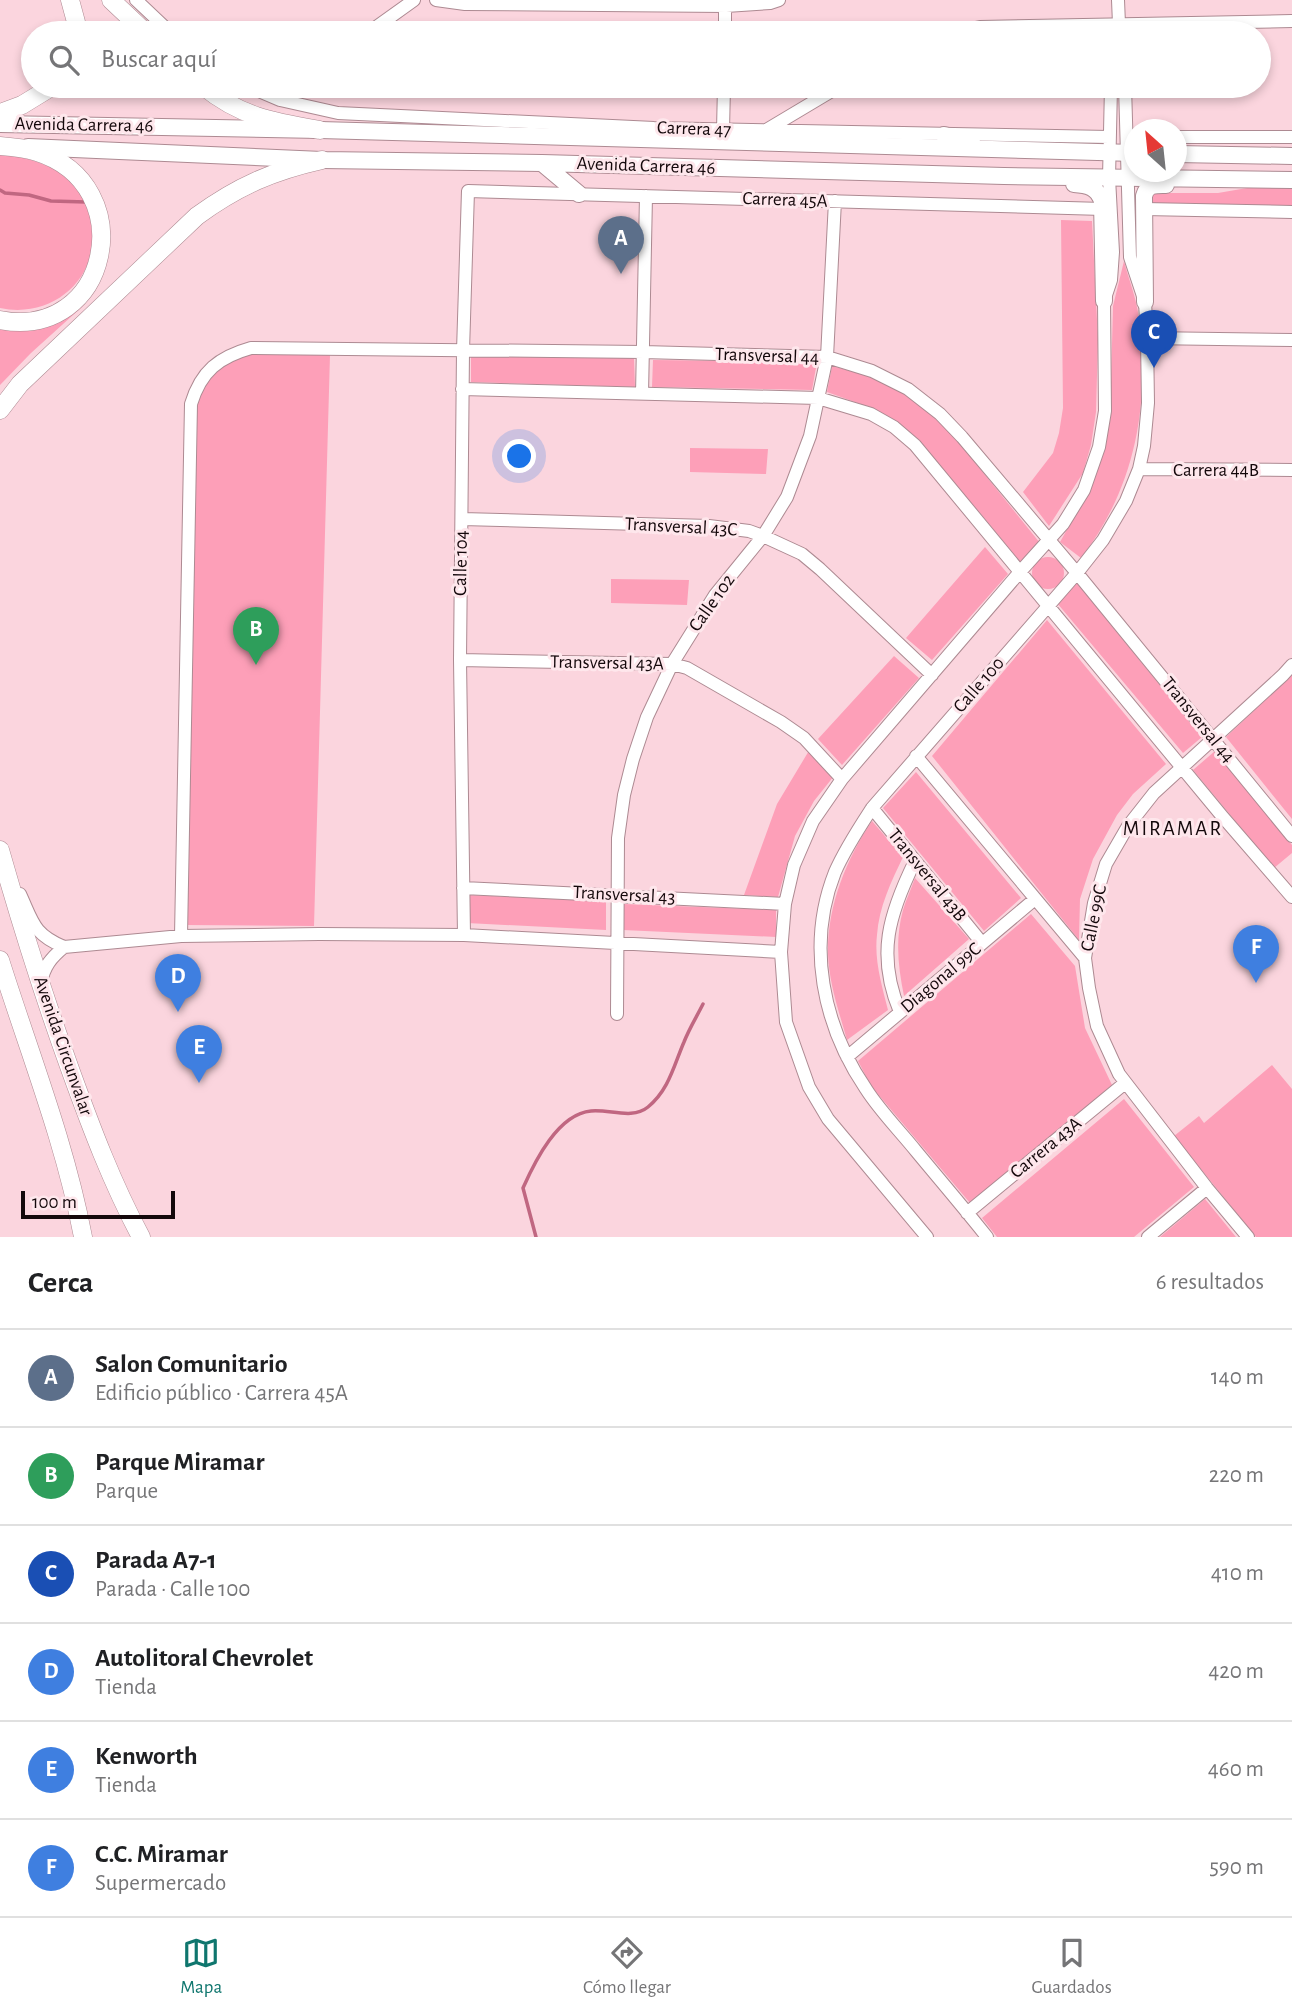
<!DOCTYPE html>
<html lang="es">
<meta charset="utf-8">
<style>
body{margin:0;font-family:"Alegreya Sans",sans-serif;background:#f6f6f6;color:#202124}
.compass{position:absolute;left:1124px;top:119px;width:63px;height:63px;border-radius:50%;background:#fff;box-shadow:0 4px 10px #0003;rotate:333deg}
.scale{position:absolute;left:21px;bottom:18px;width:154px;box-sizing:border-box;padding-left:7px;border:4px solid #14080b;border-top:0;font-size:19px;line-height:24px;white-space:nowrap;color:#14080b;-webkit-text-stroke:5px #fee7ec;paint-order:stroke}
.you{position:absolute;left:520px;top:457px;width:24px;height:24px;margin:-18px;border:5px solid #fff;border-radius:50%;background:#1a73e8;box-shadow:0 0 0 10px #1a73e833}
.badge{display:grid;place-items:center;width:46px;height:46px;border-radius:50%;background:#0f766e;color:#fff;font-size:23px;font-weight:700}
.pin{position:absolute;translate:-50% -58px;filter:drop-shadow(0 2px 4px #0008)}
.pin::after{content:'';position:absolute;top:37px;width:24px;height:21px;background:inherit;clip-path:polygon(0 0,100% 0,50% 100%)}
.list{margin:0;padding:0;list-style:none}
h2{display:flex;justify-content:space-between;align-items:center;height:91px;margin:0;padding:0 28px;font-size:30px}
h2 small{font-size:23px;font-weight:400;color:#757577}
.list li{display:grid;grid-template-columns:46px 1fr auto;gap:21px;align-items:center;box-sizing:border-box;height:98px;padding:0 28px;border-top:2px solid #e0e0e0}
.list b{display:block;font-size:26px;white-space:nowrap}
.list p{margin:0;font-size:23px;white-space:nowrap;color:#757577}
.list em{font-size:23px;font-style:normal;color:#757577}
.icon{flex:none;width:38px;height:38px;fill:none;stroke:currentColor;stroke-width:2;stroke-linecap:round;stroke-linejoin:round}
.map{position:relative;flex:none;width:1292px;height:1237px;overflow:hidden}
.search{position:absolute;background:#fff;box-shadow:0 4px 10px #0003;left:21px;right:21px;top:21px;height:77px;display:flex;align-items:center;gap:18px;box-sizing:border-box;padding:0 24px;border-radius:38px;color:#757577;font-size:26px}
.sheet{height:679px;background:#fff}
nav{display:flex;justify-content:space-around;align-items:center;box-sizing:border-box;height:98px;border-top:2px solid #e0e0e0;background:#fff;font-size:19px;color:#757577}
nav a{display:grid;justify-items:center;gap:4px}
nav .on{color:#0f766e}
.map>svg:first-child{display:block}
</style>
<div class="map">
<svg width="1292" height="1237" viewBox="0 0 1292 1237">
<rect width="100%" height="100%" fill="#fbd5de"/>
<path fill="#fd9fb8" d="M 0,154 C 25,157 55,164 73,184 C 82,194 86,204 90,217 C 105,273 56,320 0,308 Z
M 1247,188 L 1292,188 L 1292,206 L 1149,204 L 1151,196 L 1156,193 L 1218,193 Z
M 1061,220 L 1092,221 L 1098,339 L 1096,412 L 1091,445 L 1083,473 L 1049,526 L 1023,492 L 1053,453 L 1059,433 L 1063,408 Z
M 1124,261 C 1129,280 1137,300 1139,319 C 1150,406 1135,488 1081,558 L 1060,542 L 1088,492 L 1103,449 L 1110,421 L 1113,306 Z
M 83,306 L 31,353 L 0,385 L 0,329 C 31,335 56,319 83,306 Z
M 253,354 L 330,355 L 314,926 L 185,925 L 195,406 C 203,376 224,360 253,354 Z
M 471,355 L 634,358 L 635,387 L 471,382 Z
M 653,360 L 817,362 L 812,390 L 652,387 Z
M 832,366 L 869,376 L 905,394 L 937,418 L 965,450 L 1040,543 L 1022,564 L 980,513 L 916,440 L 874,409 L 827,392 Z
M 690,448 L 768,449 L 766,474 L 690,472 Z
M 985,547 L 1008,574 L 932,660 L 906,638 Z
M1032 573a16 16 0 1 1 32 0a16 16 0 1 1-32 0Z
M 611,579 L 689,580 L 687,605 L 611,603 Z
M 1076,582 L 1202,737 L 1183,753 L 1057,603 Z
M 1047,620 L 1166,764 L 1133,794 L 1117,815 L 1093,859 L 1080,899 L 1079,940 L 932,756 Z
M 894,656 L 919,678 L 842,765 L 818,739 Z
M 1292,675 L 1292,819 L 1226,737 Z
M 810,749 L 834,776 L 814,801 L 795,836 L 778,897 L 744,895 L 777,804 Z
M 1215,751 L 1292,845 L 1292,853 L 1274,868 L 1193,770 Z
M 916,772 L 1021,898 L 984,931 L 883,808 Z
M 872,821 L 903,857 C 891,882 879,907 877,935 C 874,960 882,986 888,1010 L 847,1040 C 839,1012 829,983 828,954 C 827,907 846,859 872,821 Z
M 915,878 L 969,939 L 904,996 C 898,967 895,939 903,910 C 906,900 911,889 915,878 Z
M 467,895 L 606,901 L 606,930 L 467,923 Z
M 624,904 L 776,910 L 776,937 L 623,930 Z
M 1031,914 L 1075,966 L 1085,1028 L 1112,1085 L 970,1203 L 871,1086 L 858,1061 Z
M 1272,1065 L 1292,1089 L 1292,1237 L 1256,1237 L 1174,1136 L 1199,1116 L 1204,1123 Z
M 1124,1099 L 1194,1187 L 1134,1237 L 997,1237 L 982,1218 Z
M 1205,1199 L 1236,1237 L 1160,1237 Z"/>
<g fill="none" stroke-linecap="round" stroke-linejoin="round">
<path stroke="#c06781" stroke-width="3.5" d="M 0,190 L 5,193 L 29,195 L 51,201 L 86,202
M 536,1237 L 523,1188 C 535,1161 558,1114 591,1111 C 610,1109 632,1120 648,1107 C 669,1090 674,1065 684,1042 C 689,1029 697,1016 703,1004"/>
<defs>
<path id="minor" d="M 136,0 L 171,33
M 436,0 L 465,4 L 726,6 L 770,3 L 779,0
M 1118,0 L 1119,24 L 1122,33
M 368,33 L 414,0
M 725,33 L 725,0
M 951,33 L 980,27 L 1292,21
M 247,86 L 280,100 L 338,113 L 654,128 L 1109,137
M 280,100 L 298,86
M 768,129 L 840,86
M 723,130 L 724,86
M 1176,137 L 1292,137
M 1144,209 L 1292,212
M 1147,338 L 1292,340
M 462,389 L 818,398 L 871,414 L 894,427 L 915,445 L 1222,816 L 1292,897
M 642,394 L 646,196
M 1139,469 L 1292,470
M 462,519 L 709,526 L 749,531 L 763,536 L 802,554 L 820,569 L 932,675
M 460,660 L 672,664 L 687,668 L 781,722 L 804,738 L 842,779
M 916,756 L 1085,958
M 872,808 L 982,943
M 463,888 L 785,904
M 20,894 C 33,922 33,934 64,947 L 181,936 L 319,934 L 464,935 L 781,952
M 464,935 L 460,660 L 463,351 L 468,191 L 1103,209
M 181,936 L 191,404 C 201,371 219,357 251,348 L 643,352 L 827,357 L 872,371 L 908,389 L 940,414 L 962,437 L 1077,573 L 1292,836
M 41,983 C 44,966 51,958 64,947
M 900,1012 C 876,955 889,914 915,861
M 617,1014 L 618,838 L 624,795 L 633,759 L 647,717 L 672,664 L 715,595 L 763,536 L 787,497 L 810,436 L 827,357 L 835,201
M 847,1057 L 1035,899
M 967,1213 L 1125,1083
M 927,1237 L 828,1119 L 809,1087 L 786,1022 L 781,952 L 785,904 L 794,865 L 813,821 L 842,779 L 1019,573 L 1063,524 L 1084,490 L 1099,447 L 1105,411 L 1104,301 L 1111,280 L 1113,252 L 1109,178 L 1111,86
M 987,1237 C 964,1208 940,1180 916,1151 C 900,1131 880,1111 866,1089 C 823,1026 806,945 835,872 C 845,849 859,828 872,808 L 1077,573 L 1103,540 L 1126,501 L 1139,469 L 1144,446 L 1148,403 L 1147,338 L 1145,302 L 1130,257 L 1125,86
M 1148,1237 L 1207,1188
M 1248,1237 L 1207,1188 L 1119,1074 L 1097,1026 L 1089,988 L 1085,958 L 1094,903 L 1106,864 L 1128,826 L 1154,793 L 1283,675 L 1292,665"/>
<path id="major" d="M 0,124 L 320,130 L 1134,153
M 944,135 L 972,142
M 28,147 L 322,160 L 542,163 L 1004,176 L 1292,180
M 1176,154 L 1292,156
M 542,163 L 579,194
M 1074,184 C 1088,185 1097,187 1102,201 L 1104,301
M 1145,302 L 1144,196 C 1147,184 1155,185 1166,185"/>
<path id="highway" d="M 70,0 L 76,22 L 76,33
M 111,0 L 146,33
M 203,86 C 241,117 273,122 320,130
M 0,113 L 22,105 L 53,86
M 0,146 C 13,147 25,148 37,152 C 142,185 110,341 0,320
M 0,410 L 20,384 L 197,216 C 238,186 273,171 322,160
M 0,850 C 21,924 44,997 70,1069 C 91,1127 112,1183 141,1237
M 0,960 C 29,1052 65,1142 83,1237"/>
</defs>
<use href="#minor" stroke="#ad8a92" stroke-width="14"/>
<use href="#major" stroke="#ad8a92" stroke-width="18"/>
<use href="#highway" stroke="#ad8a92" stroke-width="19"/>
<use href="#minor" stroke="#fff" stroke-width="12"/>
<use href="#major" stroke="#fff" stroke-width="16"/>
<use href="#highway" stroke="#fff" stroke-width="18"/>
</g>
<g text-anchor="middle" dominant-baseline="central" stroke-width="6" stroke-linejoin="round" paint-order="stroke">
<g font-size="19" fill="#14080b" stroke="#fee7ec">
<text transform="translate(84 125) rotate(1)">Avenida Carrera 46</text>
<text transform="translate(694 129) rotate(2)">Carrera 47</text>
<text transform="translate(646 166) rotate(2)">Avenida Carrera 46</text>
<text transform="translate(785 200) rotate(2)">Carrera 45A</text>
<text transform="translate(767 356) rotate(2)">Transversal 44</text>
<text x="1216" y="470">Carrera 44B</text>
<text transform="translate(681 527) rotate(3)">Transversal 43C</text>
<text transform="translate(461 563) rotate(-89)">Calle 104</text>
<text transform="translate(712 603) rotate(-55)">Calle 102</text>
<text transform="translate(607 663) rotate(1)">Transversal 43A</text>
<text transform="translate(979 685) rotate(-49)">Calle 100</text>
<text transform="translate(1198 720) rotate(51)">Transversal 44</text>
<text transform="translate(927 875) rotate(51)">Transversal 43B</text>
<text transform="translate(624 895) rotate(3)">Transversal 43</text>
<text transform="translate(1094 918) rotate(-78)">Calle 99C</text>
<text transform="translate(941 978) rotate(-40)">Diagonal 99C</text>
<text transform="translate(63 1046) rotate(71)">Avenida Circunvalar</text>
<text transform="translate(1046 1148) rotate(-39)">Carrera 43A</text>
</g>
<g font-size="21" letter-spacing="2" fill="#14080b" stroke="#fee7ec">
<text x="1173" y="828">MIRAMAR</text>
</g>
</g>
</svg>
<svg class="compass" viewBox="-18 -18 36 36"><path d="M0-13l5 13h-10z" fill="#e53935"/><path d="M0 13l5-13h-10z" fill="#757577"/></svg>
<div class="scale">100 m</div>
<div class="you"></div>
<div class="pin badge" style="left:621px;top:274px;background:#5c6f8a">A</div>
<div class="pin badge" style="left:256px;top:665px;background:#2e9e5b">B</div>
<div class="pin badge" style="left:1154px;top:368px;background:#1a4fb4">C</div>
<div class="pin badge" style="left:178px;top:1012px;background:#3f7fe0">D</div>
<div class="pin badge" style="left:199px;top:1083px;background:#3f7fe0">E</div>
<div class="pin badge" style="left:1256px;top:983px;background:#3f7fe0">F</div>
<div class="search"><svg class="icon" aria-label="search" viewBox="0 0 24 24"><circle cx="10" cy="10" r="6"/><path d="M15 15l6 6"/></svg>Buscar aquí</div>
</div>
<section class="sheet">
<h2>Cerca<small>6 resultados</small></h2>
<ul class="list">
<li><span class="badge" style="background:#5c6f8a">A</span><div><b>Salon Comunitario</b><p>Edificio público · Carrera 45A</p></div><em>140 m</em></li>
<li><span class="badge" style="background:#2e9e5b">B</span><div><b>Parque Miramar</b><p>Parque</p></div><em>220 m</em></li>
<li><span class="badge" style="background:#1a4fb4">C</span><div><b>Parada A7-1</b><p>Parada · Calle 100</p></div><em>410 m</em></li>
<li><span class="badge" style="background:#3f7fe0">D</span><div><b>Autolitoral Chevrolet</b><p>Tienda</p></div><em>420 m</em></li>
<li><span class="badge" style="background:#3f7fe0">E</span><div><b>Kenworth</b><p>Tienda</p></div><em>460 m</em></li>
<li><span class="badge" style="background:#3f7fe0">F</span><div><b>C.C. Miramar</b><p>Supermercado</p></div><em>590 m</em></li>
</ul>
</section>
<nav>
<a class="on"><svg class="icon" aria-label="map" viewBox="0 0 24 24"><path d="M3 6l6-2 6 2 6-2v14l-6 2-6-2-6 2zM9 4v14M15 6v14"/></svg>Mapa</a>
<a><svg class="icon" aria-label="directions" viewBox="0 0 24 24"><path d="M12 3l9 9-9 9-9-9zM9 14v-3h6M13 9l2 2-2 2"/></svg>Cómo llegar</a>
<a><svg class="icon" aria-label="saved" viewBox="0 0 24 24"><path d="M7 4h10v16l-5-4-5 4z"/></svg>Guardados</a>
</nav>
